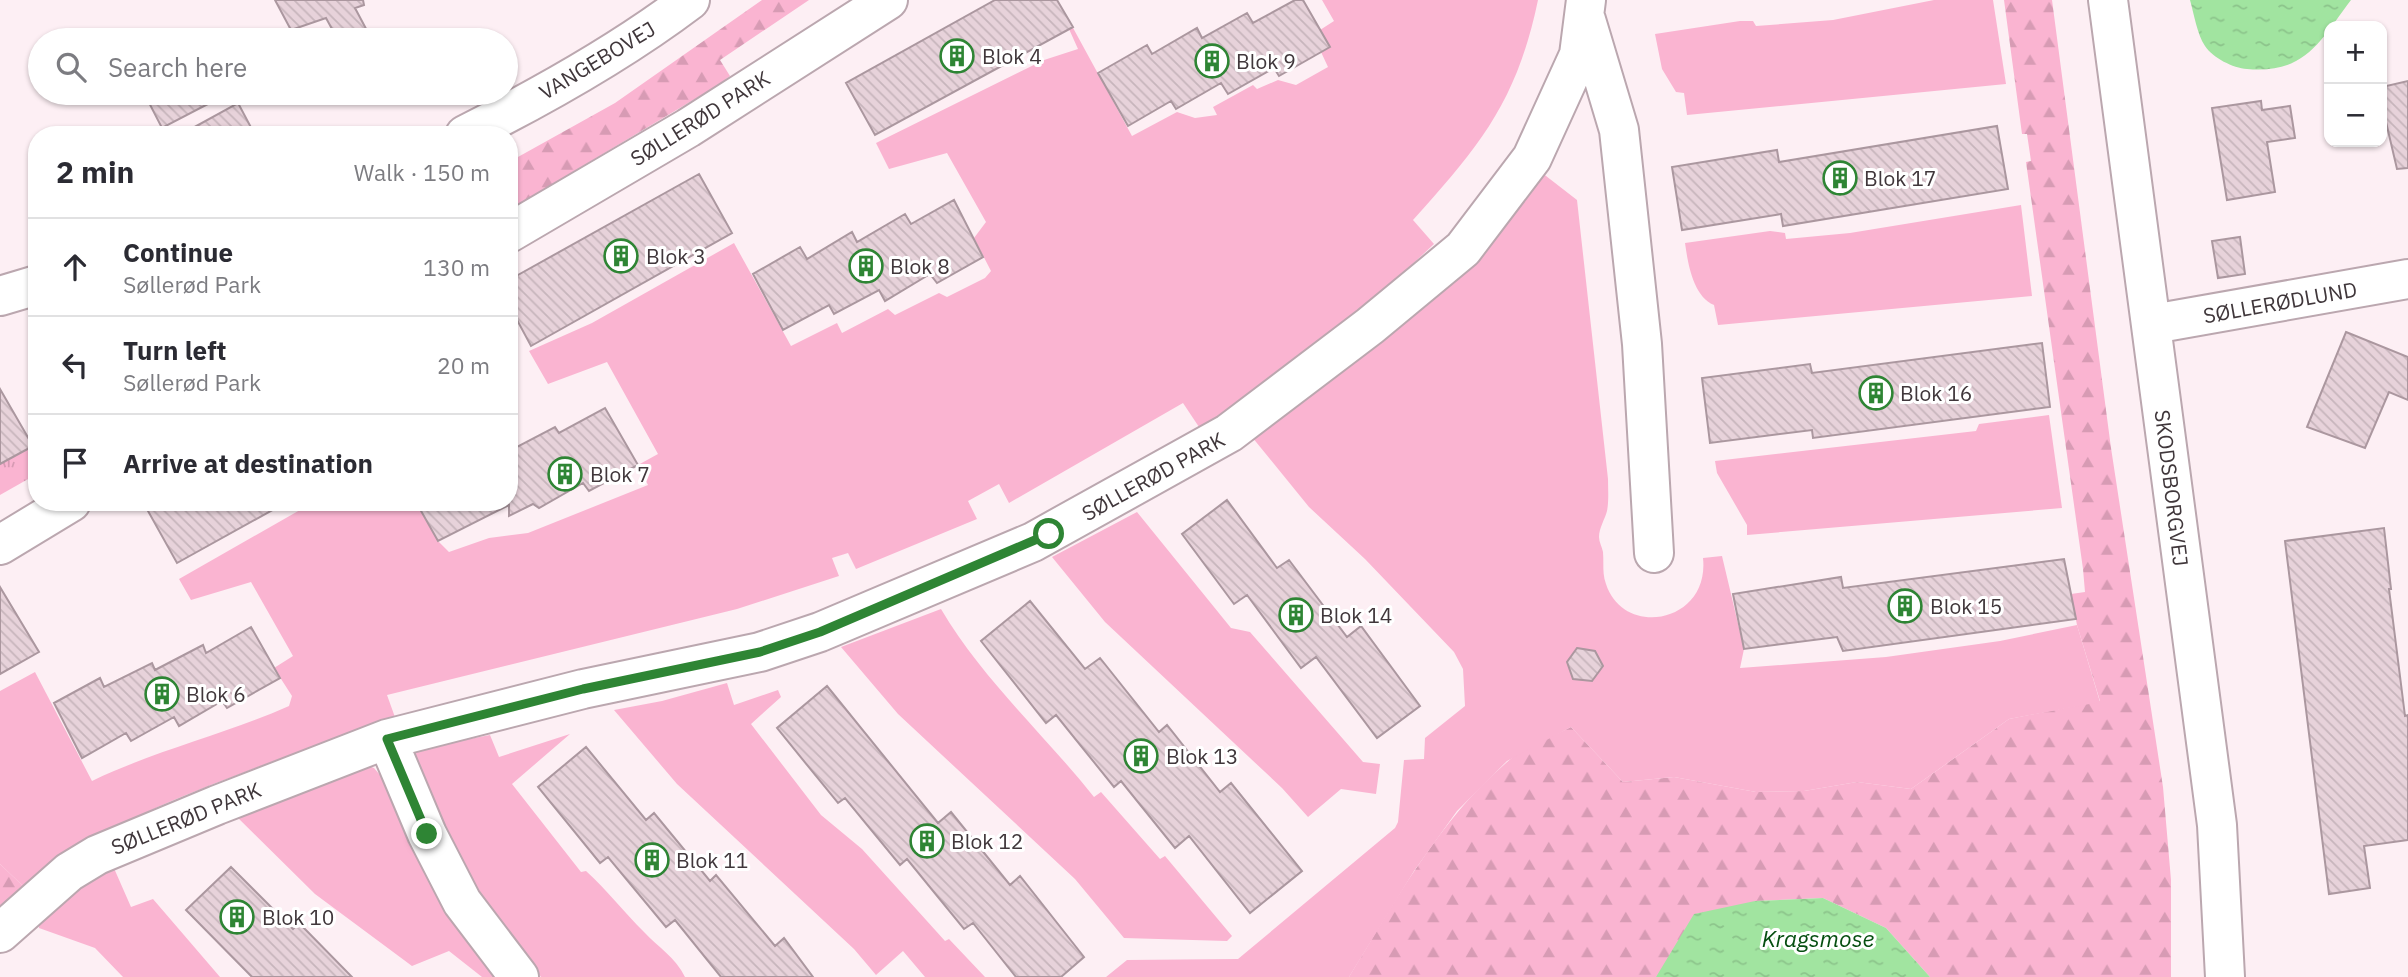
<!DOCTYPE html>
<meta charset="utf-8">
<style>
body{margin:0;font-family:"IBM Plex Sans",sans-serif;background:#f2f2f3;color:#2b2b33}
.controls{position:absolute;right:21px;top:21px;display:grid;overflow:hidden;border-radius:14px;box-shadow:0 2px 5px #0004}
.controls button{width:63px;height:63px;display:grid;place-items:center;padding:0;border:0;border-bottom:2px solid #e1e1e2;background:#fff;color:#2b2b33;font:35px sans-serif}
.stop{position:absolute;width:21px;height:21px;margin:-16px;border:5px solid #2e8534;border-radius:50%;background:#fff}
.stop.end{background:#2e8534;border-color:#fff;box-shadow:0 2px 7px #0008}
.list{margin:0;padding:0;list-style:none}
h2{display:flex;justify-content:space-between;align-items:center;height:91px;margin:0;padding:0 28px;font-size:30px}
h2 small{font-size:23px;font-weight:400;color:#7c7c81}
.list li{display:grid;grid-template-columns:46px 1fr auto;gap:21px;align-items:center;box-sizing:border-box;height:98px;padding:0 28px;border-top:2px solid #e1e1e2}
.list b{display:block;font-size:26px;white-space:nowrap}
.list p{margin:0;font-size:23px;white-space:nowrap;color:#7c7c81}
.list em{font-size:23px;font-style:normal;color:#7c7c81}
.icon{flex:none;width:38px;height:38px;fill:none;stroke:currentColor;stroke-width:2;stroke-linecap:round;stroke-linejoin:round}
.map{position:relative;flex:none;width:2408px;height:977px;overflow:hidden}
.search{position:absolute;background:#fff;box-shadow:0 2px 5px #0004;left:28px;top:28px;width:490px;height:77px;display:flex;align-items:center;gap:18px;box-sizing:border-box;padding:0 24px;border-radius:38px;color:#7c7c81;font-size:26px}
.panel{position:absolute;background:#fff;box-shadow:0 2px 5px #0004;left:28px;top:126px;width:490px;height:385px;border-radius:28px}
.map>svg:first-child{display:block}
</style>
<div class="map">
<svg width="2408" height="977" viewBox="0 0 2408 977">
<defs>
<pattern id="grass-tufts" width="24" height="20" patternUnits="userSpaceOnUse" patternTransform="scale(1.75)"><rect width="24" height="20" fill="#fab4d1"/><path d="M3 7l-1-3M5 7V3M7 7l1-3M15 17l-1-3M17 17v-4M19 17l1-3" fill="none" stroke="#d79bb4"/></pattern>
<pattern id="forest-firs" width="22" height="20" patternUnits="userSpaceOnUse" patternTransform="scale(1.75)"><rect width="22" height="20" fill="#fab4d1"/><path d="M5 1l3.5 6h-7zM16 11l3.5 6h-7z" fill="#d79bb4"/></pattern>
<pattern id="water-ripples" width="26" height="14" patternUnits="userSpaceOnUse" patternTransform="scale(1.75)"><rect width="26" height="14" fill="#a1e4a0"/><path d="M2 4q2-2 4 0t4 0M15 11q2-2 4 0t4 0" fill="none" stroke="#8cc48b"/></pattern>
<pattern id="building-back-hatch" width="6" height="6" patternUnits="userSpaceOnUse" patternTransform="scale(1.75)"><rect width="6" height="6" fill="#e7d2da"/><path d="M-1 5l2 2M0 0l6 6M5-1l2 2" fill="none" stroke="#c7b5bc"/></pattern>
</defs>
<rect width="100%" height="100%" fill="#fdeff4"/>
<path fill="url(#grass-tufts)" d="M 33,446 L 37,452 L 37,474 L 0,495 L 0,464 Z"/>
<path fill="url(#forest-firs)" d="M 762,0 L 809,0 L 720,60 L 730,76 L 720,84 L 509,210 L 509,162 L 615,103 Z
M 2004,0 L 2052,0 L 2111,448 L 2163,787 L 2171,880 L 2171,977 L 1930,977 L 1886,928 L 1823,898 L 1755,901 L 1656,977 L 1349,977 C 1395,902 1438,821 1506,763 C 1523,747 1550,738 1571,727 L 1623,782 L 1674,777 L 1756,792 L 1804,791 L 1857,782 L 1911,789 L 2009,719 L 2100,701 L 2077,625 L 2071,594 L 2085,592 L 2083,569 L 2026,162 L 2031,161 L 2027,134 L 2022,134 Z
M 0,864 L 24,887 L 0,909 Z"/>
<path fill="#fab4d1" d="M 1322,0 L 1538,0 C 1517,101 1480,146 1413,220 L 1434,244 L 1356,317 L 1201,430 L 1183,403 L 1009,503 L 999,484 L 968,501 L 977,519 L 856,569 L 848,553 L 832,558 L 839,576 L 737,609 L 387,695 L 396,720 C 344,734 295,753 245,772 C 165,802 90,833 24,887 L 0,864 L 0,691 L 35,672 L 92,781 C 156,750 224,735 289,706 L 292,696 L 274,668 L 293,656 L 251,582 L 191,600 L 179,579 L 314,502 L 416,502 L 438,541 L 449,552 L 489,538 L 528,533 L 648,485 L 638,465 L 658,454 L 607,362 L 548,384 L 529,351 L 592,323 L 734,243 L 791,346 L 837,323 L 842,333 L 888,309 L 895,315 L 939,293 L 947,297 L 985,278 L 991,271 L 974,238 L 986,222 L 947,153 L 889,169 L 876,143 L 1044,60 L 1078,49 L 1069,29 L 1072,26 L 1132,136 L 1177,112 L 1195,118 L 1217,115 L 1213,107 L 1253,85 L 1257,89 L 1278,80 L 1296,85 L 1328,67 L 1321,52 L 1330,47 L 1320,30 L 1334,21 Z
M 1934,0 L 1993,0 L 2006,84 L 1687,115 L 1684,93 L 1676,92 L 1662,69 L 1655,34 L 1740,21 L 1753,21 L 1756,26 L 1833,20 Z
M 1537,169 L 1577,200 L 1608,479 C 1608,489 1609,501 1607,511 C 1605,519 1599,528 1599,537 C 1599,542 1602,547 1603,552 C 1604,564 1602,573 1606,584 C 1624,639 1710,623 1703,558 L 1722,556 L 1744,649 L 1740,668 L 1886,657 L 2000,641 L 2077,625 L 2100,702 L 2009,719 L 1911,789 L 1857,782 L 1804,791 L 1756,792 L 1674,777 L 1623,782 L 1571,727 L 1507,761 L 1457,811 L 1414,871 L 1349,977 L 1106,977 L 1127,960 L 1238,959 L 1395,828 L 1398,822 L 1404,760 L 1424,759 L 1425,738 L 1465,706 L 1463,669 L 1454,652 L 1365,559 L 1309,507 L 1252,437 L 1308,398 L 1380,337 Z
M 2021,205 L 2032,296 L 1718,325 L 1714,305 C 1693,296 1688,264 1685,243 L 1770,231 L 1785,233 L 1786,239 L 1850,233 Z
M 2049,415 L 2062,508 L 1747,535 L 1747,525 L 1717,473 L 1715,461 L 1976,431 L 1979,424 Z
M 1137,512 L 1231,628 L 1250,632 L 1363,762 L 1380,764 L 1376,794 L 1341,789 L 1308,817 L 1282,788 L 1105,622 L 1052,557 Z
M 941,609 C 983,680 1044,734 1094,797 L 1101,792 L 1160,859 L 1165,856 L 1232,936 L 1227,941 L 1124,938 L 1075,879 L 898,714 L 841,647 Z
M 727,683 L 734,705 L 778,690 L 781,697 L 751,724 L 821,815 L 862,849 L 945,941 L 949,939 L 985,977 L 925,977 L 903,951 L 876,975 L 854,949 L 677,784 L 614,710 L 662,701 Z
M 570,734 L 512,784 L 581,872 L 586,871 C 607,890 624,912 644,932 C 658,947 676,958 685,977 L 541,977 L 463,874 L 412,761 L 415,752 L 422,748 L 490,735 L 499,757 Z
M 366,765 L 374,768 L 380,775 L 435,891 L 502,977 L 482,977 L 449,951 L 412,966 L 315,894 L 235,815 Z
M 113,866 L 131,907 L 153,899 L 220,977 L 123,977 L 95,948 L 39,928 L 39,918 L 57,900 Z"/>
<path fill="url(#water-ripples)" d="M 2190,0 L 2351,0 C 2320,41 2306,74 2247,69 C 2233,68 2213,58 2205,46 C 2197,34 2194,14 2190,0 Z
M 1823,898 L 1886,928 L 1930,977 L 1656,977 L 1694,914 L 1755,901 Z"/>
<path fill="url(#building-back-hatch)" stroke="#ab979f" stroke-width="2" d="M 275,0 L 363,0 L 364,5 L 355,8 L 372,40 L 338,40 L 326,18 L 291,30 Z
M 995,0 L 1057,0 L 1073,27 L 875,135 L 846,83 Z
M 1295,0 L 1303,0 L 1330,47 L 1279,76 L 1274,68 L 1228,94 L 1221,83 L 1176,109 L 1171,101 L 1128,126 L 1098,73 L 1147,45 L 1152,54 L 1197,28 L 1202,38 L 1247,13 L 1253,23 Z
M 2408,81 L 2408,168 L 2397,169 L 2382,105 L 2382,87 Z
M 144,93 L 229,93 L 162,128 Z
M 2261,101 L 2262,110 L 2290,106 L 2295,138 L 2267,142 L 2275,192 L 2227,200 L 2212,108 Z
M 238,103 L 255,135 L 180,135 Z
M 1997,126 L 2008,189 L 1783,226 L 1781,214 L 1682,230 L 1672,167 L 1777,150 L 1779,162 Z
M 699,174 L 732,233 L 531,346 L 509,305 L 509,280 Z
M 954,200 L 983,257 L 937,283 L 930,274 L 885,301 L 879,290 L 834,314 L 829,305 L 783,330 L 753,274 L 800,247 L 807,259 L 852,232 L 857,242 L 905,214 L 911,224 Z
M 2240,237 L 2245,274 L 2218,278 L 2212,241 Z
M 2346,332 L 2408,357 L 2408,400 L 2389,392 L 2365,448 L 2307,427 Z
M 2042,343 L 2050,407 L 1813,438 L 1812,430 L 1710,443 L 1702,378 L 1810,364 L 1812,373 Z
M 0,389 L 33,446 L 0,464 Z
M 605,408 L 638,465 L 589,491 L 583,483 L 539,508 L 533,504 L 509,516 L 509,505 L 438,541 L 416,502 L 509,502 L 509,451 L 555,427 L 559,433 Z
M 1227,500 L 1277,568 L 1289,560 L 1347,637 L 1361,626 L 1420,706 L 1377,738 L 1316,657 L 1301,668 L 1247,595 L 1234,604 L 1182,534 Z
M 143,502 L 287,502 L 177,563 Z
M 2384,528 L 2391,589 L 2389,589 L 2405,716 L 2408,715 L 2408,840 L 2364,846 L 2370,888 L 2329,894 L 2285,541 Z
M 2064,559 L 2076,619 L 1843,651 L 1837,637 L 1744,649 L 1733,594 L 1841,577 L 1843,588 Z
M 0,587 L 39,652 L 0,674 Z
M 1030,601 L 1085,669 L 1100,658 L 1159,732 L 1167,725 L 1220,792 L 1231,783 L 1302,871 L 1250,913 L 1189,836 L 1175,848 L 1121,781 L 1114,787 L 1056,715 L 1046,723 L 981,641 Z
M 251,627 L 280,678 L 227,708 L 222,701 L 179,726 L 174,717 L 131,741 L 126,733 L 82,758 L 54,703 L 100,678 L 104,687 L 152,663 L 155,670 L 203,645 L 206,653 Z
M 1577,648 L 1595,651 L 1603,666 L 1592,681 L 1573,679 L 1567,662 Z
M 827,686 L 938,823 L 951,812 L 1010,885 L 1020,876 L 1084,957 L 1061,977 L 1016,977 L 973,923 L 964,929 L 907,859 L 900,865 L 845,798 L 838,803 L 777,728 Z
M 586,747 L 646,820 L 654,813 L 710,881 L 716,875 L 775,946 L 784,938 L 813,977 L 721,977 L 675,920 L 666,927 L 608,857 L 600,863 L 538,787 Z
M 231,867 L 293,929 L 299,923 L 352,977 L 252,977 L 186,910 Z"/>
<g fill="none" stroke-linecap="round" stroke-linejoin="round">
<defs>
<path id="minor" d="M 2108,0 L 2217,825 L 2225,977
M 1586,20 L 1619,130 L 1642,344 L 1654,553
M 465,135 C 543,96 620,53 690,0
M 509,233 L 688,128 L 888,0
M 0,296 L 37,285
M 2153,324 L 2408,279
M 0,545 L 71,502
M 387,739 L 427,834 L 462,902 L 519,977
M 0,933 L 69,872 L 97,855 L 217,805 L 387,739 L 583,689 L 760,652 L 820,632 L 1033,542 L 1229,433 L 1370,326 L 1463,249 L 1532,158 L 1579,55 L 1586,0"/>
</defs>
<use href="#minor" stroke="#bba7af" stroke-width="42"/>
<use href="#minor" stroke="#fff" stroke-width="38"/>
</g>
<g fill="none" stroke-linecap="round" stroke-linejoin="round">
<path stroke="#2e8534" stroke-width="9" d="M 427,834 L 387,739 L 583,689 L 760,652 L 820,632 L 1049,534"/>
</g>
<defs>
<symbol id="building-ring" viewBox="-11 -11 22 22"><circle r="9.5" fill="#fff" stroke="#2e8534" stroke-width="1.5"/><path d="M-4-6H4V6H1V3H-1V6H-4ZM-2.5-4.3h1.7v1.8h-1.7ZM.8-4.3h1.7v1.8H.8ZM-2.5-1h1.7V.8h-1.7ZM.8-1h1.7V.8H.8Z" fill="#2e8534"/></symbol>
</defs>
<g fill-rule="evenodd">
<use href="#building-ring" x="938" y="37" width="38" height="38"/>
<use href="#building-ring" x="1193" y="42" width="38" height="38"/>
<use href="#building-ring" x="1821" y="159" width="38" height="38"/>
<use href="#building-ring" x="602" y="237" width="38" height="38"/>
<use href="#building-ring" x="847" y="247" width="38" height="38"/>
<use href="#building-ring" x="1857" y="374" width="38" height="38"/>
<use href="#building-ring" x="546" y="455" width="38" height="38"/>
<use href="#building-ring" x="1886" y="587" width="38" height="38"/>
<use href="#building-ring" x="1277" y="596" width="38" height="38"/>
<use href="#building-ring" x="143" y="675" width="38" height="38"/>
<use href="#building-ring" x="1122" y="737" width="38" height="38"/>
<use href="#building-ring" x="908" y="822" width="38" height="38"/>
<use href="#building-ring" x="633" y="841" width="38" height="38"/>
<use href="#building-ring" x="218" y="898" width="38" height="38"/>
</g>
<g text-anchor="middle" dominant-baseline="central" stroke-width="6" stroke-linejoin="round" paint-order="stroke">
<g font-size="21" fill="#40373b" stroke="#fff" text-anchor="start">
<text x="982" y="56">Blok 4</text>
<text x="1236" y="61">Blok 9</text>
<text x="1864" y="178">Blok 17</text>
<text x="646" y="256">Blok 3</text>
<text x="890" y="266">Blok 8</text>
<text x="1900" y="393">Blok 16</text>
<text x="590" y="474">Blok 7</text>
<text x="1930" y="606">Blok 15</text>
<text x="1320" y="615">Blok 14</text>
<text x="186" y="694">Blok 6</text>
<text x="1166" y="756">Blok 13</text>
<text x="951" y="841">Blok 12</text>
<text x="676" y="860">Blok 11</text>
<text x="262" y="917">Blok 10</text>
</g>
<g font-size="21" fill="#40373b" stroke="#fff">
<text transform="translate(597 60) rotate(-31)">VANGEBOVEJ</text>
<text transform="translate(700 118) rotate(-32)">SØLLERØD PARK</text>
<text transform="translate(2280 302) rotate(-10)">SØLLERØDLUND</text>
<text transform="translate(1153 476) rotate(-29)">SØLLERØD PARK</text>
<text transform="translate(2172 488) rotate(83)">SKODSBORGVEJ</text>
<text transform="translate(186 818) rotate(-22)">SØLLERØD PARK</text>
</g>
<g font-size="23" font-style="italic" fill="#064f11" stroke="#fff">
<text x="1818" y="938">Kragsmose</text>
</g>
</g>
</svg>
<div class="controls">
<button>+</button>
<button>−</button>
</div>
<div class="stop" style="left:1049px;top:534px"></div>
<div class="stop end" style="left:427px;top:834px"></div>
<div class="search"><svg class="icon" aria-label="search" viewBox="0 0 24 24"><circle cx="10" cy="10" r="6"/><path d="M15 15l6 6"/></svg>Search here</div>
<section class="panel">
<h2>2 min<small>Walk · 150 m</small></h2>
<ul class="list">
<li><svg class="icon" aria-label="ahead" viewBox="0 0 24 24"><path d="M12 20V5M6 11l6-6 6 6"/></svg><div><b>Continue</b><p>Søllerød Park</p></div><em>130 m</em></li>
<li><svg class="icon" aria-label="left" viewBox="0 0 24 24"><path d="M17 20v-9H6M10 6l-5 5 5 5"/></svg><div><b>Turn left</b><p>Søllerød Park</p></div><em>20 m</em></li>
<li><svg class="icon" aria-label="arrive" viewBox="0 0 24 24"><path d="M6 21V4h12l-3 4 3 4H6"/></svg><div><b>Arrive at destination</b></div></li>
</ul>
</section>
</div>
